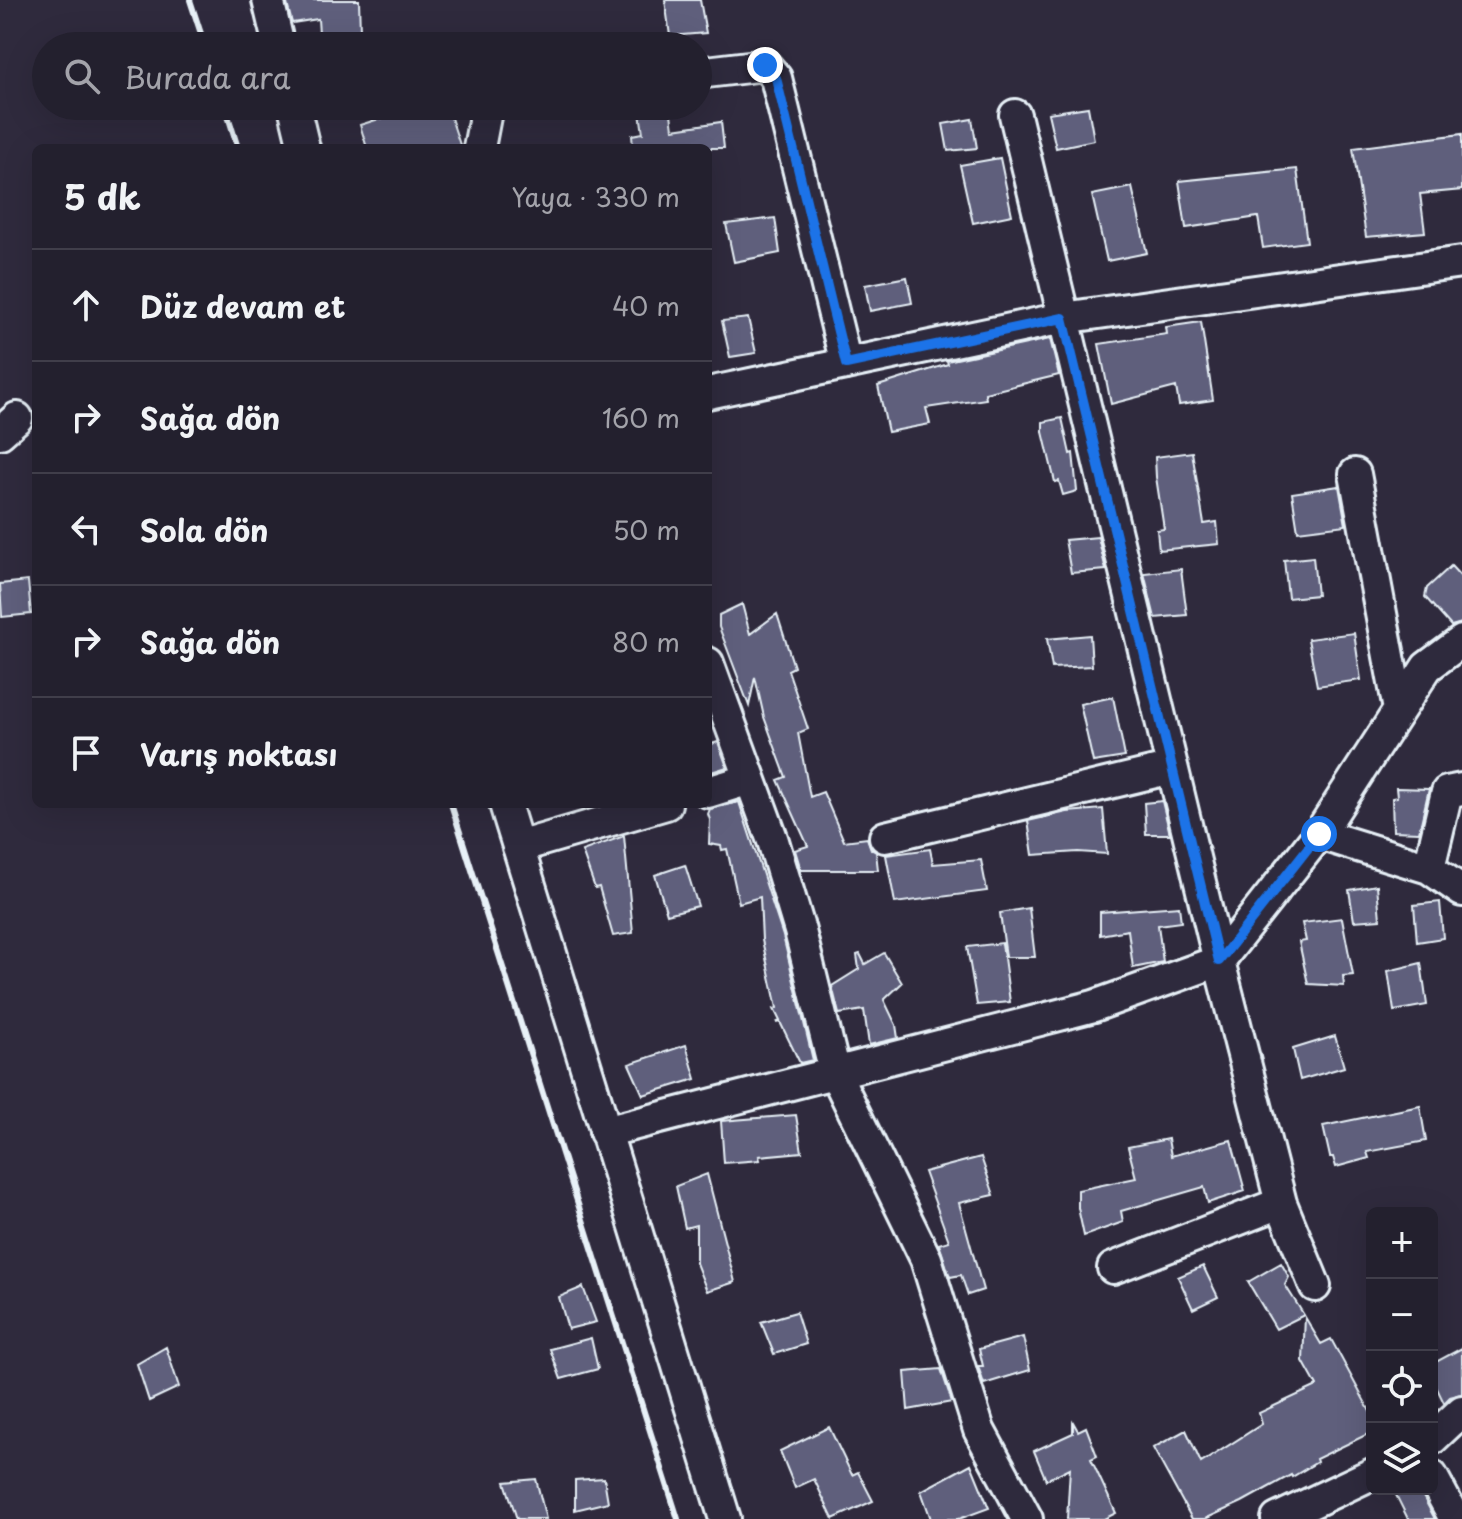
<!DOCTYPE html>
<html lang="tr">
<meta charset="utf-8">
<style>
body{margin:0;font-family:"Playpen Sans",sans-serif;background:#2b2836;color:#f1f3f6}
.controls{position:absolute;right:24px;bottom:24px;display:grid;overflow:hidden;border-radius:12px;box-shadow:0 8px 32px #0002}
.controls button{width:72px;height:72px;display:grid;place-items:center;padding:0;border:0;border-bottom:2px solid #403e4a;background:#23202e;color:#f1f3f6;font:40px sans-serif}
.stop{position:absolute;width:24px;height:24px;margin:-18px;border:6px solid #1a73e8;border-radius:50%;background:#fff}
.stop.end{background:#1a73e8;border-color:#fff;box-shadow:0 2px 8px #0008}
.list{margin:0;padding:0;list-style:none}
h2{display:flex;justify-content:space-between;align-items:center;height:104px;margin:0;padding:0 32px;font-size:34px}
h2 small{font-size:26px;font-weight:400;color:#a3a3aa}
.list li{display:grid;grid-template-columns:52px 1fr auto;gap:24px;align-items:center;box-sizing:border-box;height:112px;padding:0 32px;border-top:2px solid #403e4a}
.list b{display:block;font-size:30px;white-space:nowrap}
.list em{font-size:26px;font-style:normal;color:#a3a3aa}
.icon{flex:none;width:44px;height:44px;fill:none;stroke:currentColor;stroke-width:2;stroke-linecap:round;stroke-linejoin:round}
.map{position:relative;flex:none;width:1462px;height:1519px;overflow:hidden}
.search{position:absolute;background:#23202e;box-shadow:0 8px 32px #0002;left:32px;top:32px;width:680px;height:88px;display:flex;align-items:center;gap:20px;box-sizing:border-box;padding:0 28px;border-radius:44px;color:#a3a3aa;font-size:30px}
.panel{position:absolute;background:#23202e;box-shadow:0 8px 32px #0002;left:32px;top:144px;width:680px;height:664px;border-radius:12px}
.map>svg:first-child{display:block}
</style>
<div class="map">
<svg width="1462" height="1519" viewBox="0 0 1462 1519">
<rect width="100%" height="100%" fill="#2f2a3d"/>
<filter id="ink" filterUnits="userSpaceOnUse"><feTurbulence type="fractalNoise" baseFrequency=".0125" numOctaves="2"/><feDisplacementMap in="SourceGraphic" scale="16" xChannelSelector="R" yChannelSelector="G"/><feConvolveMatrix kernelMatrix="1 2 1 2 8 2 1 2 1" color-interpolation-filters="sRGB"/></filter>
<g filter="url(#ink)">
<path fill="#5e5f7c" stroke="#e8f1f8" stroke-width="2" d="M 286,0 L 359,0 L 360,31 L 319,34 L 318,19 L 292,23 Z
M 665,0 L 700,0 L 706,33 L 670,36 Z
M 420,106 L 447,106 L 461,148 L 367,148 L 360,125 Z
M 639,106 L 670,106 L 673,129 L 721,122 L 724,148 L 633,148 L 632,135 L 643,133 Z
M 1088,107 L 1094,140 L 1056,148 L 1048,113 Z
M 972,119 L 977,148 L 948,151 L 943,124 Z
M 1462,134 L 1462,190 L 1420,194 L 1425,232 L 1366,237 L 1353,148 Z
M 1000,158 L 1012,215 L 973,223 L 960,165 Z
M 1297,169 L 1307,242 L 1263,248 L 1258,217 L 1186,228 L 1179,181 Z
M 1132,187 L 1147,253 L 1107,261 L 1092,195 Z
M 775,218 L 780,253 L 734,262 L 726,224 Z
M 907,277 L 912,303 L 870,311 L 865,285 Z
M 748,318 L 756,353 L 730,357 L 722,321 Z
M 1201,322 L 1213,400 L 1179,405 L 1176,387 L 1111,404 L 1099,344 L 1167,334 L 1166,327 Z
M 1050,339 L 1059,375 L 985,393 L 986,399 L 926,408 L 930,424 L 888,432 L 878,386 L 948,364 L 947,361 Z
M 1062,418 L 1070,454 L 1073,453 L 1077,491 L 1063,495 L 1059,481 L 1055,482 L 1043,432 L 1043,422 Z
M 1192,452 L 1204,524 L 1217,522 L 1219,544 L 1159,550 L 1157,530 L 1164,529 L 1156,477 L 1155,457 Z
M 1339,486 L 1346,525 L 1298,531 L 1292,493 Z
M 1098,537 L 1106,570 L 1071,573 L 1065,540 Z
M 1313,557 L 1317,595 L 1288,598 L 1284,560 Z
M 1451,566 L 1462,578 L 1462,623 L 1451,626 L 1425,597 L 1427,588 Z
M 1181,569 L 1187,615 L 1155,618 L 1144,573 Z
M 28,581 L 31,614 L 2,617 L 0,584 Z
M 742,604 L 750,634 L 777,614 L 794,667 L 788,670 L 808,729 L 798,733 L 810,797 L 823,792 L 844,841 L 867,838 L 871,849 L 876,852 L 878,870 L 801,870 L 795,850 L 808,846 L 778,780 L 786,777 L 764,717 L 755,677 L 749,706 L 719,627 L 719,615 Z
M 1354,633 L 1361,680 L 1317,686 L 1308,639 Z
M 1090,635 L 1092,666 L 1052,668 L 1047,639 Z
M 1113,697 L 1125,757 L 1093,762 L 1080,704 Z
M 718,742 L 727,767 L 708,773 L 708,745 Z
M 1396,788 L 1429,789 L 1419,832 L 1393,831 L 1392,798 L 1397,797 Z
M 1162,801 L 1170,834 L 1146,834 L 1144,803 Z
M 739,802 L 783,936 L 813,1060 L 800,1063 L 780,1022 L 776,1023 L 780,1021 L 774,1009 L 777,1008 L 762,940 L 760,897 L 739,903 L 727,849 L 722,850 L 721,846 L 709,844 L 710,820 L 708,814 L 710,809 Z
M 1103,809 L 1107,854 L 1078,852 L 1033,855 L 1028,821 L 1067,812 Z
M 624,836 L 633,933 L 613,936 L 599,887 L 595,888 L 582,851 Z
M 930,849 L 933,864 L 981,860 L 987,891 L 895,903 L 886,855 Z
M 685,865 L 698,906 L 667,914 L 655,875 Z
M 1377,885 L 1380,919 L 1354,921 L 1349,890 Z
M 1440,902 L 1443,938 L 1417,942 L 1414,905 Z
M 1179,906 L 1181,922 L 1158,925 L 1163,962 L 1133,968 L 1128,930 L 1100,935 L 1100,912 Z
M 1029,908 L 1035,957 L 1006,957 L 1000,913 Z
M 1342,918 L 1353,975 L 1343,976 L 1344,986 L 1308,984 L 1299,942 L 1306,941 L 1302,923 Z
M 1002,943 L 1010,1002 L 977,1005 L 967,947 Z
M 884,953 L 902,983 L 884,1000 L 896,1025 L 898,1038 L 869,1045 L 864,1010 L 839,1014 L 832,986 L 859,969 L 857,955 L 860,954 L 865,964 Z
M 1421,963 L 1427,1005 L 1394,1011 L 1388,971 Z
M 1335,1036 L 1344,1067 L 1300,1080 L 1293,1049 Z
M 686,1045 L 696,1079 L 643,1095 L 629,1064 Z
M 1420,1106 L 1426,1141 L 1367,1152 L 1369,1158 L 1336,1167 L 1333,1157 L 1330,1157 L 1323,1126 Z
M 796,1115 L 802,1152 L 759,1156 L 760,1160 L 724,1163 L 721,1121 Z
M 1168,1139 L 1171,1156 L 1231,1140 L 1245,1191 L 1208,1203 L 1204,1187 L 1121,1211 L 1123,1222 L 1084,1236 L 1078,1208 L 1078,1190 L 1136,1178 L 1128,1147 Z
M 981,1157 L 994,1195 L 959,1203 L 983,1290 L 968,1295 L 961,1275 L 950,1277 L 939,1244 L 949,1241 L 924,1172 Z
M 707,1174 L 735,1282 L 707,1291 L 696,1263 L 696,1225 L 685,1228 L 676,1186 Z
M 1281,1263 L 1289,1277 L 1285,1285 L 1304,1315 L 1276,1329 L 1248,1282 Z
M 1203,1266 L 1218,1297 L 1193,1309 L 1178,1277 Z
M 583,1287 L 596,1322 L 568,1329 L 559,1297 Z
M 796,1312 L 806,1344 L 774,1354 L 761,1322 Z
M 1305,1317 L 1321,1344 L 1331,1339 L 1372,1415 L 1372,1432 L 1316,1459 L 1317,1462 L 1292,1477 L 1291,1475 L 1242,1502 L 1205,1519 L 1192,1519 L 1153,1448 L 1186,1430 L 1201,1463 L 1262,1424 L 1259,1413 L 1317,1386 L 1303,1361 Z
M 1023,1337 L 1030,1370 L 984,1384 L 978,1366 L 983,1366 L 979,1349 Z
M 591,1338 L 598,1369 L 561,1379 L 550,1349 Z
M 166,1347 L 179,1387 L 149,1401 L 137,1364 Z
M 1462,1348 L 1462,1394 L 1450,1397 L 1444,1403 L 1432,1378 L 1432,1364 Z
M 941,1369 L 952,1402 L 908,1410 L 905,1372 Z
M 1073,1422 L 1078,1431 L 1086,1427 L 1097,1456 L 1091,1459 L 1116,1513 L 1104,1519 L 1067,1519 L 1070,1468 L 1046,1480 L 1034,1451 L 1073,1433 Z
M 829,1427 L 852,1475 L 858,1472 L 873,1501 L 833,1519 L 814,1479 L 795,1488 L 780,1451 Z
M 971,1464 L 989,1508 L 959,1519 L 931,1519 L 921,1491 Z
M 604,1478 L 608,1502 L 575,1510 L 575,1480 Z
M 536,1479 L 546,1519 L 517,1519 L 505,1482 Z
M 1393,1489 L 1419,1489 L 1435,1519 L 1408,1519 Z"/>
<g fill="none" stroke-linecap="round" stroke-linejoin="round">
<defs>
<path id="minor" d="M 268,0 L 279,46
M 698,73 L 765,65 L 776,78 L 846,364
M 294,106 L 304,148
M 1015,115 L 1219,961 L 1281,1203 L 1315,1286
M 479,148 L 487,106
M 708,393 L 1063,318 L 1462,262
M 0,433 L 17,418
M 1355,474 L 1399,710
M 708,663 L 773,841 L 800,931 L 835,1073 L 926,1259 L 979,1430 L 1027,1519
M 708,792 L 750,779
M 505,804 L 725,1519
M 1319,834 L 1429,868 L 1462,891
M 885,837 L 1172,768
M 518,847 L 666,804
M 1429,868 L 1447,792 L 1462,789
M 605,1132 L 1094,1006 L 1219,961 L 1319,834 L 1427,667 L 1462,641
M 1113,1268 L 1281,1203
M 1432,1439 L 1462,1411
M 1432,1476 L 1455,1519
M 1277,1519 L 1372,1474"/>
</defs>
<use href="#minor" stroke="#e8f1f8" stroke-width="36"/>
<use href="#minor" stroke="#2f2a3d" stroke-width="30"/>
<path stroke="#e8f1f8" stroke-width="6" d="M 190,0 L 205,46
M 225,106 L 238,148
M 451,804 L 678,1519"/>
</g>
</g>
<g fill="none" stroke-linecap="round" stroke-linejoin="round" filter="url(#ink)">
<path stroke="#1a73e8" stroke-width="10" d="M 765,65 L 776,78 L 846,364 L 1063,318 L 1219,961 L 1319,834"/>
</g>
</svg>
<div class="controls">
<button>+</button>
<button>−</button>
<button><svg class="icon" aria-label="locate" viewBox="0 0 24 24"><circle cx="12" cy="12" r="6"/><path d="M12 2v4M12 18v4M2 12h4M18 12h4"/></svg></button>
<button><svg class="icon" aria-label="layers" viewBox="0 0 24 24"><path d="M12 4l9 5-9 5-9-5zM3 14l9 5 9-5"/></svg></button>
</div>
<div class="stop" style="left:1319px;top:834px"></div>
<div class="stop end" style="left:765px;top:65px"></div>
<div class="search"><svg class="icon" aria-label="search" viewBox="0 0 24 24"><circle cx="10" cy="10" r="6"/><path d="M15 15l6 6"/></svg>Burada ara</div>
<section class="panel">
<h2>5 dk<small>Yaya · 330 m</small></h2>
<ul class="list">
<li><svg class="icon" aria-label="ahead" viewBox="0 0 24 24"><path d="M12 20V5M6 11l6-6 6 6"/></svg><div><b>Düz devam et</b></div><em>40 m</em></li>
<li><svg class="icon" aria-label="right" viewBox="0 0 24 24"><path d="M7 20v-9h11M14 6l5 5-5 5"/></svg><div><b>Sağa dön</b></div><em>160 m</em></li>
<li><svg class="icon" aria-label="left" viewBox="0 0 24 24"><path d="M17 20v-9H6M10 6l-5 5 5 5"/></svg><div><b>Sola dön</b></div><em>50 m</em></li>
<li><svg class="icon" aria-label="right" viewBox="0 0 24 24"><path d="M7 20v-9h11M14 6l5 5-5 5"/></svg><div><b>Sağa dön</b></div><em>80 m</em></li>
<li><svg class="icon" aria-label="arrive" viewBox="0 0 24 24"><path d="M6 21V4h12l-3 4 3 4H6"/></svg><div><b>Varış noktası</b></div></li>
</ul>
</section>
</div>
